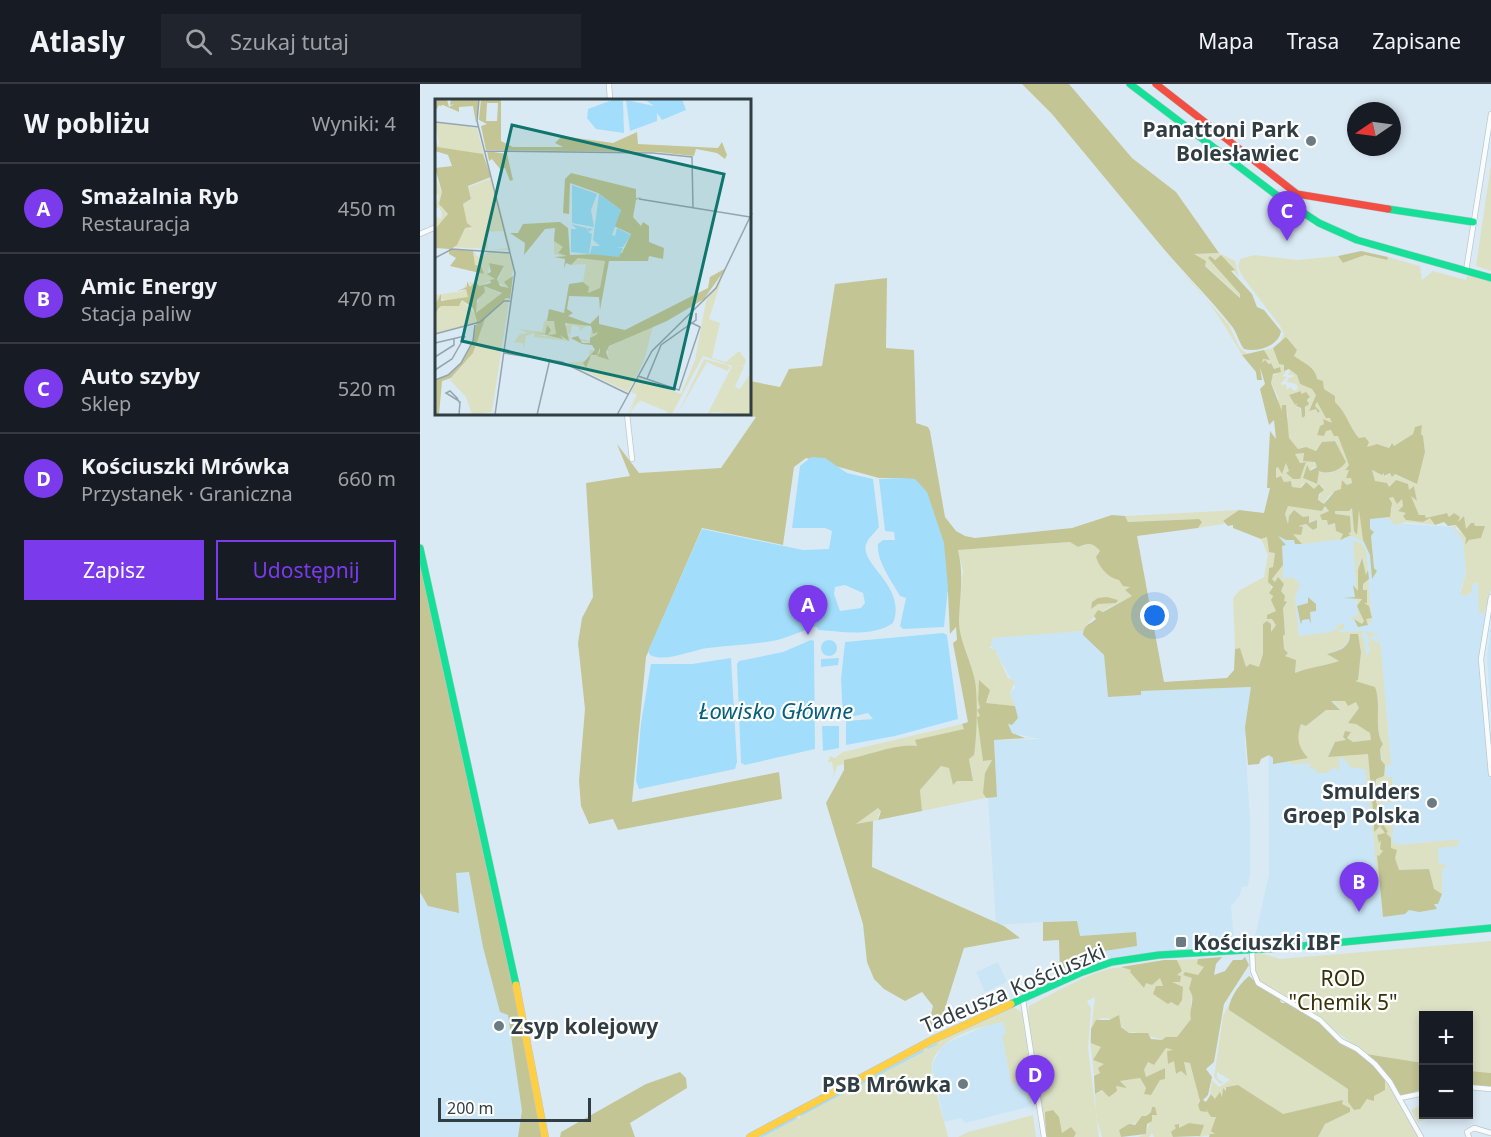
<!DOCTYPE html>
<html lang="pl">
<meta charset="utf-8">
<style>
body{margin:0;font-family:"Noto Sans",sans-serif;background:#20242c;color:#f1f3f6}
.controls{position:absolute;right:18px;bottom:18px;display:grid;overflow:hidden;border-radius:0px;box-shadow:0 3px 9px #0003}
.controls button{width:54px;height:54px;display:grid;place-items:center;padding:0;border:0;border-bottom:2px solid #363941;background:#171b24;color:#f1f3f6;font:30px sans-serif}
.compass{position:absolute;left:927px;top:18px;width:54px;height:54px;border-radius:50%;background:#171b24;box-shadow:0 3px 9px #0003;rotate:257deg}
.scale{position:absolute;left:18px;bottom:15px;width:153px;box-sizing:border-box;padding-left:6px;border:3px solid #303d43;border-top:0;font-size:16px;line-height:21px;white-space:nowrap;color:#303d43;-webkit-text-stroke:4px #fff;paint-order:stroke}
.you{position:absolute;left:735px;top:532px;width:21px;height:21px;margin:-15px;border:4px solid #fff;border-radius:50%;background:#1a73e8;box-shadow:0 0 0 9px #1a73e833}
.badge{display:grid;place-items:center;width:39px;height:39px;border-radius:50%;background:#7c3aed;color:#fff;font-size:20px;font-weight:700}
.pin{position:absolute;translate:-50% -50px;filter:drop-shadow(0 2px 3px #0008)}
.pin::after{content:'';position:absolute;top:32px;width:21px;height:18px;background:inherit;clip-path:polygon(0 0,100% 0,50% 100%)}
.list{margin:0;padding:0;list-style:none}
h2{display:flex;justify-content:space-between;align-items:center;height:78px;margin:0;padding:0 24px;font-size:26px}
h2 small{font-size:20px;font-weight:400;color:#9ea1a6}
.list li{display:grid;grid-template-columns:39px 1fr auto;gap:18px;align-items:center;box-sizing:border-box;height:90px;padding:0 24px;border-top:2px solid #363941}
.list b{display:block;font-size:22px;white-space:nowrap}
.list p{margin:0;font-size:20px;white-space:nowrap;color:#9ea1a6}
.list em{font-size:20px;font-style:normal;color:#9ea1a6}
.actions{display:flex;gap:12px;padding:18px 24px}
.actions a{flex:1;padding:14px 0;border:2px solid #7c3aed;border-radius:0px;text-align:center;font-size:21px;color:#7c3aed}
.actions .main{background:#7c3aed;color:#fff}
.icon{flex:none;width:33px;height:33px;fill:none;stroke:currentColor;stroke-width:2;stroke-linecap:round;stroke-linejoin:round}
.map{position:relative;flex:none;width:1071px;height:1053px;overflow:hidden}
header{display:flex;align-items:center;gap:36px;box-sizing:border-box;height:84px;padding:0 30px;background:#171b24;border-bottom:2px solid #363941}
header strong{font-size:28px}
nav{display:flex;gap:33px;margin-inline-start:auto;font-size:21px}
.search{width:420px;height:54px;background:#20242c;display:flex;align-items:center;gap:15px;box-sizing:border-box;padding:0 21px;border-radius:0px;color:#9ea1a6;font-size:22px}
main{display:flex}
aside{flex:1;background:#171b24}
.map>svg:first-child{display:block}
</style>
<header>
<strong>Atlasly</strong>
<div class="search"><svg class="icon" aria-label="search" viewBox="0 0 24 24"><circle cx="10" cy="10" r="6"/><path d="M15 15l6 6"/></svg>Szukaj tutaj</div>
<nav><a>Mapa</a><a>Trasa</a><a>Zapisane</a></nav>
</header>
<main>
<aside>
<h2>W pobliżu<small>Wyniki: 4</small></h2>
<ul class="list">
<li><span class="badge">A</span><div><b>Smażalnia Ryb</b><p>Restauracja</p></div><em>450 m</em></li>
<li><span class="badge">B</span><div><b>Amic Energy</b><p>Stacja paliw</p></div><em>470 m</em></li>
<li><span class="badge">C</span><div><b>Auto szyby</b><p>Sklep</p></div><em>520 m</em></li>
<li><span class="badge">D</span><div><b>Kościuszki Mrówka</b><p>Przystanek · Graniczna</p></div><em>660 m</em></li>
</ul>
<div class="actions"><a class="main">Zapisz</a><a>Udostępnij</a></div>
</aside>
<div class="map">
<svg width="1071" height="1053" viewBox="0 0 1071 1053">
<rect width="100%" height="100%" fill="#daeaf4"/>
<path fill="#cae6f6" d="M 859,408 L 968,434 L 974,439 L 1033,443 L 1043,454 L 1046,489 L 1040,507 L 1047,512 L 1051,509 L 1052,500 L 1059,499 L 1062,530 L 1066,527 L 1067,532 L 1062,562 L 1071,690 L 1071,844 L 832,866 L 849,790 L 848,595 Z
M 1071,539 L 1071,635 L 1067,573 Z
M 663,547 L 663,551 L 684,571 L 688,613 L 721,610 L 721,607 L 832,603 L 825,656 L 830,735 L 830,790 L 828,802 L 822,803 L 819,813 L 811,822 L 815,867 L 710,874 L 640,899 L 639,837 L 576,841 L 568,713 L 577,712 L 574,656 L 621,655 L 594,650 L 588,645 L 588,640 L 596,626 L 590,609 L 595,603 L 575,566 L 569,561 L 573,554 L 580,552 Z
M 0,589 L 109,1011 L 114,1053 L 0,1053 Z
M 578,878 L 587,898 L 565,908 L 556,888 Z
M 598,928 L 612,1017 L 608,1023 L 545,1039 L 541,1034 L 524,1038 L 512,981 L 522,961 Z"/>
<path fill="#dde1c4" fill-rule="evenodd" d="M 1071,80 L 1071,187 L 1056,182 Z
M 799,169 L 815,177 L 819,193 L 800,172 L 794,176 L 788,174 L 835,227 L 773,170 Z
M 834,171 L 877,176 L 918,172 L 924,179 L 945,171 L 966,176 L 968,173 L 1000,182 L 1002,196 L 1013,187 L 1046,196 L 1048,190 L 1071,196 L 1071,505 L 1064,530 L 1059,528 L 1058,499 L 1052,500 L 1052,507 L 1047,512 L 1040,510 L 1046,489 L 1043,456 L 1033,443 L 1037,441 L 1036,445 L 1046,453 L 1045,461 L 1049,456 L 1061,454 L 1065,442 L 1054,442 L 1052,439 L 1046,446 L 1044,433 L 1038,438 L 1039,433 L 1034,429 L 1029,433 L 1026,429 L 1007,434 L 1005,431 L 999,431 L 991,412 L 997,417 L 994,403 L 988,407 L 988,400 L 983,401 L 976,396 L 968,403 L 967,399 L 955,398 L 951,387 L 965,389 L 965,393 L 970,389 L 972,393 L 974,390 L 997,400 L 1005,368 L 1003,352 L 1001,351 L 1002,341 L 995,343 L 993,350 L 974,362 L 972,359 L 969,361 L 970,364 L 957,360 L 946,364 L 949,358 L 945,353 L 939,354 C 929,343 927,329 915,318 L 915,312 L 904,305 L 903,297 L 897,295 C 896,283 882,278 874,272 L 877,266 L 866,254 L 861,259 C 917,330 937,366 945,458 L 931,452 L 924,455 L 882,460 L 871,450 L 881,450 L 883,443 L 877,442 L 884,440 L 896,446 L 898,438 L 893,436 L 888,440 L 889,432 L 883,433 L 874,426 L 869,431 L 868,441 L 865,430 L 868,421 L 902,427 L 905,425 L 903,418 L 898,417 L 903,403 L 899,400 L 894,406 L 886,398 L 881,401 L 882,404 L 872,403 L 871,397 L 864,398 L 861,393 L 856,394 L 856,384 L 858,383 L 862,389 L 866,377 L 873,376 L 866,379 L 869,387 L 866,389 L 873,395 L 880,395 L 886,378 L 879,379 L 874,370 L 884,369 L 883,377 L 893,376 L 897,383 L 893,383 L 890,387 L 887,382 L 883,394 L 896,400 L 898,387 C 908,392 920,387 926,378 L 915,357 L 903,358 L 895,367 L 886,363 L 878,365 L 869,355 L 868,348 L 860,349 L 862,337 L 868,333 L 866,321 L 862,321 L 863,329 L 857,320 L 859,315 L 849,294 L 861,287 L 859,283 L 854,285 L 851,279 L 841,278 L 842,275 L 850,276 L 844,266 L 853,264 L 859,280 L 864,281 L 866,288 L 862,292 L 867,293 L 861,299 L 862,301 L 866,300 L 867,306 L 870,303 L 875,307 L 878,304 L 876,300 L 867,298 L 868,294 L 873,293 L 873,291 L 868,291 L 870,285 L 877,291 L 880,300 L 892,304 L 859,260 L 864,250 L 860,242 L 822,192 L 818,183 L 820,175 ZM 893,306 L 905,323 L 909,335 L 897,318 L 895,322 L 900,327 L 898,329 L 896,325 L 889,326 L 896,311 ZM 881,307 L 880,311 L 885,308 L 890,313 L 882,333 L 880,324 L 876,323 L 876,318 L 875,321 L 869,311 ZM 903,335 L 914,342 L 911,346 L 906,347 L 904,352 L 897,350 L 900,342 L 904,340 ZM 929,381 L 937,411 L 937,450 L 934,447 L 932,424 L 929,427 L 915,426 L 915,430 L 930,432 L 931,448 L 921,456 L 923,449 L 916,447 L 915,438 L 908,441 L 907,436 L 902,435 L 900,431 L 909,427 L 904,421 C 906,412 914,407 922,405 L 922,396 L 927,401 L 932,400 L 931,394 L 926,393 L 930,387 L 925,385 Z
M 742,173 C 749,177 755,181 761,187 L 809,241 L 819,263 L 827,270 L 822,271 C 804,239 775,192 742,173 Z
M 973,413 L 978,417 L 982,414 L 986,431 L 1011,434 L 1015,441 L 986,438 L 975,441 L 968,434 L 972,424 L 969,414 Z
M 819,426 L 803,437 L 804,440 L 778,444 L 779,435 L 708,438 L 705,432 Z
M 847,453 L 855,469 L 853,483 L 849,484 C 852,498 850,516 856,528 L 847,535 L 852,535 L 856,541 L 839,583 L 826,584 L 820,564 L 815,565 L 813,514 L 820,506 L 844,493 L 848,471 L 841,455 Z
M 933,456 L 942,460 L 946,467 L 952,538 L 946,539 L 942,474 L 939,477 L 939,498 L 944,541 L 939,543 L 937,535 L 932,536 L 930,533 L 938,532 Z
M 650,458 L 658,463 L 671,459 L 675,460 L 699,496 L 710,503 L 712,513 C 695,520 672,530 663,547 L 573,554 L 570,564 L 575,565 L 588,594 L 595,597 L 590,609 L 595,622 L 566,619 L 569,611 L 558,605 L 560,624 L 557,626 L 560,632 L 558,633 L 563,677 L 572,676 L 565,689 L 565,714 L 502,727 L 500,706 L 521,682 L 529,684 L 537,697 L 553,696 L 549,674 L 555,597 L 543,565 L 538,538 L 543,487 L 538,466 Z
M 863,481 L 863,495 L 872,493 L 880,500 L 875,514 L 879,552 L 910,548 L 917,545 L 917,541 L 924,540 L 924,545 L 919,546 L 919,548 L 944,547 L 941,552 L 946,557 L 944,557 L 947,573 L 950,565 L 947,559 L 950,558 L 945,547 L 958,550 L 949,553 L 958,559 L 959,555 L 954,552 L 959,553 L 961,565 L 971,681 L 965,682 L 966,694 L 972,693 L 974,718 L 959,719 L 959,725 L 965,732 L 973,729 L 973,750 L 969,750 L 972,751 L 973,760 L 976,760 L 977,757 L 978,761 L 1042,755 L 1038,756 L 1038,762 L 1018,764 L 1019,780 L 1025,780 L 1026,784 L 1022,784 L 1022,810 L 1014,805 L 1009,785 L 979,786 L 975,774 L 976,766 L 971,765 L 971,754 L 967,750 L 956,751 L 959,758 L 961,755 L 960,765 L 963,767 L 959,772 L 957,771 L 959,799 L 957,799 L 954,758 L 957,756 L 954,757 L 945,685 L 932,684 L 923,674 L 919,674 L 920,687 L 914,683 L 907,689 L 897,689 L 897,686 L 889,684 L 892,679 L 872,681 L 868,676 L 887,674 L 882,668 L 879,673 L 866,674 L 854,660 L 844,666 L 837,658 L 839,655 L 844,658 L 848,652 L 844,640 L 848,622 L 854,623 L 852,637 L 856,638 L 852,645 L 855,653 L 858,651 L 859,643 L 864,640 L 867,633 L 861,626 L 868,631 L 873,625 L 874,634 L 886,642 L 906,626 L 920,626 L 914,618 L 908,618 L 925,616 L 928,621 L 936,618 L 939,624 L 929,639 L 936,639 L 950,649 L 951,656 L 933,658 L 927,654 L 930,648 L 925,647 L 923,653 L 927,656 L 915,658 L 908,672 L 948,669 L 953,725 L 957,724 L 955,714 L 958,712 L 954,710 L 956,695 L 965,690 L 960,665 L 963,660 C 953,646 962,619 955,603 L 943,602 L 934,596 L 938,596 L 941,568 L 938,550 L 930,550 L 926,562 L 908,570 L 920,577 L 875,589 L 876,576 L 865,572 L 867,569 L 864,565 L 863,552 L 865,550 L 863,524 L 867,519 L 863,517 L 865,512 L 861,507 L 864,500 L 858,494 L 856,498 L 852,495 Z
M 542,640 L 544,645 L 496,656 L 497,662 C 477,659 447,672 425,676 L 424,680 L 417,682 L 412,697 L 414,689 L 412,678 L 408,678 L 410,672 L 415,674 L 423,668 Z
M 458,724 L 461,727 L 458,731 L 458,736 L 435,741 Z
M 1071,857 L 1071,989 L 1049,987 L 1048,932 L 1004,932 L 1003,979 L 946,970 L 909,942 L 840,898 L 834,888 L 832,866 L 860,875 Z
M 778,875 L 778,880 L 785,882 L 779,891 L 764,891 L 772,893 C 773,903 770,929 771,935 L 757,953 L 746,953 L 743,956 L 714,948 L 709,949 L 693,935 L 681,934 L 677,938 L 684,979 L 680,989 L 674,992 L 670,955 L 675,913 L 667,917 L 671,924 L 668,964 L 679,1053 L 654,1053 L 656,1049 L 642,1050 L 624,1039 L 608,934 L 609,922 C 630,912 687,876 709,885 C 715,888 720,897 724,903 L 726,899 L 740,894 L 743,903 L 733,910 L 757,891 L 757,876 Z
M 810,918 L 809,926 L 928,1005 L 928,1018 L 942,1019 L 964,1004 L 960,986 L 999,1053 L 898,1053 L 905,1040 L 930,1028 L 863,1030 L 809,1002 L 806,1003 L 808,1006 L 803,1005 L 802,1014 L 794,1015 L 793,1011 L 790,1010 L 792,996 L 799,1003 L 810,996 L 797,988 L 797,994 L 804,999 L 800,1000 L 794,993 L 803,932 Z
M 593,923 L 602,928 L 614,1008 L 606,1016 L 608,1010 L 604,997 L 593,999 L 592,1003 L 582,951 L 586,950 L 583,938 C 560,943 518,952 512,980 C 510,992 525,1039 528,1053 L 335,1053 L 376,1032 L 380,1035 L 379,1031 L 470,980 L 520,956 L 520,961 L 521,955 Z
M 746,964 L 755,966 L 749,980 L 754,976 L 757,990 L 761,987 L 767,991 L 764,978 L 770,978 L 780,1017 L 778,1021 L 780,1025 L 788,1026 L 791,1033 L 796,1033 L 797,1050 L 778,1053 L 781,1041 L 769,1039 L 753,1053 L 734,1053 L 732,1049 L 729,1053 L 718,1053 L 726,1050 L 733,1026 L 700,1050 L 701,1053 L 682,1053 L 676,1033 L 675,1010 L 695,1002 L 706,1003 L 700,997 L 720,994 L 726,1004 L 740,996 L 745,984 L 725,994 L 724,986 L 728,978 L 734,981 Z
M 1001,1021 L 1007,1034 L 998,1039 L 991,1026 Z
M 613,1031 L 616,1053 L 538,1053 L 548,1048 Z"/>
<path fill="#c4c595" d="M 602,0 L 649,0 L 712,74 L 756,108 L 799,169 L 774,170 L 786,177 L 785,182 L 820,214 L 820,210 L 788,174 L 790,172 L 795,176 L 801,171 L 815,186 L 811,187 L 832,210 L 837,223 L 844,226 L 861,247 C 859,262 837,269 824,265 C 818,257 817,247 810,240 C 787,211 760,185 738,158 L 632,30 Z
M 941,167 L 968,173 L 967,176 L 945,171 L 923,179 L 918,172 Z
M 467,194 L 466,264 L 494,266 L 496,339 L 508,343 L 510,347 L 525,433 L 536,447 L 545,452 L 555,454 L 652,444 L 692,431 L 705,432 L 708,438 L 779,435 L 782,438 L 778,444 L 717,452 L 744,598 L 807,594 L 814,586 L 815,565 L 820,564 L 826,583 L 830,580 L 839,583 L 843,570 L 843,540 L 847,537 L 851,540 L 851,548 L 856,541 L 852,535 L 847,535 L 847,531 L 856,527 L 851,516 L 853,512 L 849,509 L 853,503 L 848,498 L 849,484 L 853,483 L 855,469 L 849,468 L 847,453 L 841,455 L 813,444 L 813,441 L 808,442 L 803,437 L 819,426 L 844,429 L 850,404 L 847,404 L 850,347 L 856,355 L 854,336 L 849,341 L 840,305 L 845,300 L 840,283 L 842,296 L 837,296 L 836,288 L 822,271 L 844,266 L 850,276 L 843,275 L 842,279 L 845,276 L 849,280 L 851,279 L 854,285 L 860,283 L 861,288 L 853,290 L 851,299 L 862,327 L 862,321 L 866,321 L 869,354 L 878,365 L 886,363 L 896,367 L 902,358 L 915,357 L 926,378 C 920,387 908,391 899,387 L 897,400 L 883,394 L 887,381 L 890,387 L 897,383 L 895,378 L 883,377 L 884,369 L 875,370 L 880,379 L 886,378 L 880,395 L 873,395 L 866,389 L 869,387 L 866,379 L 862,390 L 858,383 L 856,384 L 856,394 L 861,392 L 864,398 L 871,397 L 872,403 L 881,404 L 886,398 L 894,405 L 899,400 L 904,406 L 899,410 L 898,416 L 904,420 L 915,407 L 921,405 L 922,396 L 927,401 L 932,399 L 931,394 L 926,394 L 929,386 L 925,386 L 929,381 L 918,352 L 914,352 L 911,346 L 906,347 L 904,352 L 897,351 L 900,342 L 904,340 L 903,335 L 912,339 L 910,334 L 906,334 L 897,318 L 895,322 L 900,327 L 898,329 L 896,325 L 889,327 L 896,311 L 892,305 L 880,300 L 877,291 L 869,285 L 864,287 L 864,281 L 859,280 L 853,264 L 866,253 L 877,266 L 874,272 C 882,278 896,283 897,295 L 903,297 L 904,305 L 915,312 L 915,318 C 927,329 929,343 939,354 L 945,353 L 949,358 L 947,363 L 957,360 L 969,364 L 972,359 L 974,362 L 993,350 L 995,343 L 1002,341 L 1001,350 L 1003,352 L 1005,368 L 997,400 L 975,390 L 972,393 L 970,389 L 964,392 L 964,389 L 962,391 L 952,386 L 955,397 L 967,399 L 969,403 L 976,396 L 988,400 L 989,406 L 994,402 L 997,417 L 991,412 L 999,431 L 1005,431 L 1006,434 L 1027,429 L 1029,433 L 1034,429 L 1040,433 L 1038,438 L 1044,432 L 1046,445 L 1051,439 L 1054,439 L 1055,442 L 1065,442 L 1061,454 L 1049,456 L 1045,461 L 1046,454 L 1036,441 L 1028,442 L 1024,438 L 1015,441 L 1010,434 L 1003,438 L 986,436 L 983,432 L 986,429 L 978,427 L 983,422 L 982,415 L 977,420 L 973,413 L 969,414 L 972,419 L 970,433 L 950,435 L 950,445 L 954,448 L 951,452 L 954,484 L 957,487 L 952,495 L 950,471 L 943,456 L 939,426 L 937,451 L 934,447 L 932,424 L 929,427 L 915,427 L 915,430 L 930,432 L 931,448 L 928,450 L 931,451 L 920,456 L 923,450 L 916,447 L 915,439 L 908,441 L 907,436 L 902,436 L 900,431 L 909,427 L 905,422 L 902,427 L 868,422 L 865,430 L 868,440 L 869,432 L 874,426 L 883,433 L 889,432 L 889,439 L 897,436 L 897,444 L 893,446 L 886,440 L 878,442 L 883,443 L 881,451 L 873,450 L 882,460 L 875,460 L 874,456 L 866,456 L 858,452 L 866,461 L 862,462 L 863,481 L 852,495 L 855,498 L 858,493 L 864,500 L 861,507 L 865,512 L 864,517 L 867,518 L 863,524 L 865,550 L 863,552 L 864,565 L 868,569 L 865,572 L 876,576 L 875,589 C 890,583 904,582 919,577 L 907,570 C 919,567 930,564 930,550 L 938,550 L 941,568 L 938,596 L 935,597 L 955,603 C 962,620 953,646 963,660 L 960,665 L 961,676 L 965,681 L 964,692 L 956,695 L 954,710 L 957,711 L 956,704 L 960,704 L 962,698 L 966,711 L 961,716 L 955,714 L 958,724 L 953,726 L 948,670 L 908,673 L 915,658 L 926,656 L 923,653 L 925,647 L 931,648 L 927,654 L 933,658 L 951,656 L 950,649 L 936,640 L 928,639 L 939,624 L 936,618 L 928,622 L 925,617 L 911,617 L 920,626 L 906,626 L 886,642 L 881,640 C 876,654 878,663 888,674 L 853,680 L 853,674 L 849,671 L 841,675 L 839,680 L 828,681 L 825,643 L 831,603 L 721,607 L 721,611 L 688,613 L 684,571 L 663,551 C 663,541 669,541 676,535 L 674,532 L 678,526 L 683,528 L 712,512 L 705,506 L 710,503 L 703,502 L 699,496 C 688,494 679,483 676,473 L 680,467 C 672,458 669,459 658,463 L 650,458 L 538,466 C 544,491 540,511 539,535 C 538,555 551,576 555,597 C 558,614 557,653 554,671 L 549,675 L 553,697 L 537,697 L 533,701 L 529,684 L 521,682 L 500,706 L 502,727 L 458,736 L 461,727 L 458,724 L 436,740 L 453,737 L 452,783 L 584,842 L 600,854 L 544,864 L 520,940 L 511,945 L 509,938 L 513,922 L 502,908 L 485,917 L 464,905 L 454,895 L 447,878 L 443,840 L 406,719 L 424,686 L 424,676 C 447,672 477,659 497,662 L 495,656 L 544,645 L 542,640 L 548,638 L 533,559 L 537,556 L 536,543 L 530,550 L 528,509 L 482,394 L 459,394 L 386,374 L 374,383 L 363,461 L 282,444 L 226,573 L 212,718 L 359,688 L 362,715 L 198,746 L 193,735 L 169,740 L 161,722 L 159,697 L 165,625 L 158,559 L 162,534 L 173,513 L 166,399 L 210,392 L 197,360 L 219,389 L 301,384 L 336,333 L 317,330 L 330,330 L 330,297 L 360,303 L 369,285 L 402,282 L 415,200 Z
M 881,307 L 881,310 L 886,308 L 890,313 L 887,316 L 889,320 L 885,323 L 885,332 L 882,334 L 881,324 L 876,322 L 877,319 L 875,321 L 869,311 Z
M 942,474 L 946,491 L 948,486 L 949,495 L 943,500 L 943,506 L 947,506 L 947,519 L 944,519 L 949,522 L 952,534 L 946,535 L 948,541 L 938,543 L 934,535 L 942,540 L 944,537 L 937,522 L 942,515 L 923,514 L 935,513 L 933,501 L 938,507 L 938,486 Z
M 0,475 L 80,833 L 122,1053 L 98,1053 L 102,1027 L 88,931 L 80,928 L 63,863 L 49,788 L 36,789 L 39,829 L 8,822 L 0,808 Z
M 687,513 L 698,516 L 696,519 L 678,520 L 671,525 L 672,518 L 678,514 Z
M 888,513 L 896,520 L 896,527 L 890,528 L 891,540 L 889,535 L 882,536 L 881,541 L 877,522 L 888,519 Z
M 559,596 L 570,606 L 566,619 L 595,622 L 598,634 L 592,641 L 588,640 L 592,649 L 605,654 L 623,653 L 574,656 L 577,713 L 566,714 L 563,709 L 565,689 L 572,676 L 563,677 L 557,633 L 560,632 L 557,626 L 560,624 L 558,616 Z
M 954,735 L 958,737 L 960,742 L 963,740 L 968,748 L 966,749 L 971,754 L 971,764 L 977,766 L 975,774 L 979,786 L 1009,785 L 1014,805 L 1022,810 L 1018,820 L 1014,820 L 1017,825 L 999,828 L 989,826 L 985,830 L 963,833 L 957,771 L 959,772 L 963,767 L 960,765 L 961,756 L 959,759 L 957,751 L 965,749 L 960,742 L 954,748 Z
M 657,837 L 660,852 L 716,848 L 717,862 L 684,867 L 640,886 L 639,856 L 623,857 L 623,838 Z
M 802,873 L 796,880 L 794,891 L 805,887 L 813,876 L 822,876 L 825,873 L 829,881 L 804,920 L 794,978 L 786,985 L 792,993 L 788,1011 L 783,1016 L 786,1018 L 791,1010 L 795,1015 L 800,1008 L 802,1013 L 803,1004 L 806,1007 L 806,1003 L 818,1001 L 863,1030 L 923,1016 L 922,1020 L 930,1024 L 930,1028 L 905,1040 L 898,1053 L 789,1053 L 790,1050 L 795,1050 L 791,1047 L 796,1033 L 791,1033 L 786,1025 L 787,1028 L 780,1027 L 778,1021 L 780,1017 L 770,979 L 764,978 L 767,992 L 761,987 L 756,990 L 754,977 L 748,980 L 747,967 L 753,966 L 746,964 L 734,981 L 728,978 L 724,986 L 726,993 L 745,984 L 745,995 L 740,996 L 731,1011 L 724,1010 L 726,1004 L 720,994 L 700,997 L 707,1004 L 696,1002 L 697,1007 L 689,1013 L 682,1006 L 675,1010 L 674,992 L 680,989 L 678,984 L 684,980 L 673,976 L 681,963 L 671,959 L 671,945 L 676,936 L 689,936 L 699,931 L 701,943 L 709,949 L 728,949 L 731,955 L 742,956 L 746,953 L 757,953 L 771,935 C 768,924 777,916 769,905 L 772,894 L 763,891 L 765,888 L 778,891 L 784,883 L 777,880 L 778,875 Z
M 744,876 L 757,876 L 762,887 L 757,891 L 761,892 L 760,898 L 752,898 L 763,903 L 762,916 L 758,922 L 751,918 L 748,920 L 733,910 L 736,902 L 743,902 L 740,894 L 732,901 L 726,899 L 724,904 L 710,888 L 711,886 L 701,883 Z
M 829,892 L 843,904 L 862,913 L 860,917 L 862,919 L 871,919 L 896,934 L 919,957 L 952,978 L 946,970 L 1003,979 L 1003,1005 L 980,1013 L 956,981 L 959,989 L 965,994 L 965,1006 L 954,1012 L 954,1017 L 947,1015 L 940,1025 L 934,1026 L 928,1018 L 928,1005 L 809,926 C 809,913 821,899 829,892 Z
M 1049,987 L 1071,989 L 1071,1005 L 1049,1003 Z
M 260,988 L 266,994 L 267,1004 L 210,1039 L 215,1053 L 140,1053 L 141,1048 L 226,1000 Z
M 732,1023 L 735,1023 L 737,1031 L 732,1031 L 732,1037 L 727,1040 L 726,1050 L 701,1053 L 699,1046 L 709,1040 L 715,1041 L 722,1032 L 726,1032 L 731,1028 Z
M 633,1026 L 639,1033 L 642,1049 L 651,1043 L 656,1049 L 654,1053 L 626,1053 L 625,1028 Z
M 769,1039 L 784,1041 L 780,1052 L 753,1053 L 751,1048 L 756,1044 L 754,1041 L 759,1040 L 759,1044 Z"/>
<path fill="#a2defb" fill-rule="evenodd" d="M 391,373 L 405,374 L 427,389 L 453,395 L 459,443 C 456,448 450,452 447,458 C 436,479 488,501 473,539 C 453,553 423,548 399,546 L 396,542 C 383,546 370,553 357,556 C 334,561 311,561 288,564 C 271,566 246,579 230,571 L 228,567 L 282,445 L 383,466 L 409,465 L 412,447 L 405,444 L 372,444 L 380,382 ZM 425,501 L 443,509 L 445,519 L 441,524 L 420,527 L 414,510 L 415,503 Z
M 482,394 L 495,395 L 507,408 L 524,459 L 528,504 L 524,543 L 483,545 L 480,542 L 486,514 L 480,512 C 472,498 456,476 458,460 L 463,456 L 475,456 L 474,448 L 465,447 L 459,395 Z
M 523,549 L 527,551 L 538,635 L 475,652 L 426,661 L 426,637 L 453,635 L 448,629 L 423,635 L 421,595 L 425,558 Z
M 391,556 L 394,557 L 395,665 L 325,681 L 321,679 L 317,580 L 319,577 L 363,568 Z
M401 564a8 8 0 1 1 16 0a8 8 0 1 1-16 0Z
M 311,574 L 317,678 L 315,685 L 219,705 L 216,697 L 221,639 L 231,580 L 272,580 Z
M 419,574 L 418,581 L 401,583 L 401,575 Z
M 402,642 L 419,642 L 419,664 L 403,667 Z"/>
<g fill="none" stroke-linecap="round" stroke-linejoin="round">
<path stroke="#a2defb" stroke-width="1.5" d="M 514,937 L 515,943
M 508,964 L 517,960
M 381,1031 L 503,967
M 341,1053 L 376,1034"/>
<defs>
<path id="street" d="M 189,0 L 190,16
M 0,150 L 16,143
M 1046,187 L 1071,30
M 207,330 L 212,375
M 1071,513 L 1061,575 L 1071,690
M 832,866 L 833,887 L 838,899 L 900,936 L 921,957 L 937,965 L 955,980 L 970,998 L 1001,1053
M 603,916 L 624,1053
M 1048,1003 L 1071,1005
M 980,1014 L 1004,1009
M 1049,1053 L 1047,1048 L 1054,1044 L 1071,1049"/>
<path id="fast" d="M 710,0 L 855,110 L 899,139 L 937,156 L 1071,194
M 968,125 L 1053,138
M 0,464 L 96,901
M 591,920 L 660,889 L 692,878 L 739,871 L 861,864 L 1071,844"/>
<path id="slow" d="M 96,901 L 125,1053
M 330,1053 L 512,956 L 591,920"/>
<path id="jam" d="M 736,0 L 877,110 L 968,125"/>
</defs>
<use href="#street" stroke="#bbc8cf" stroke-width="6"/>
<use href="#fast" stroke="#bbc8cf" stroke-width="8"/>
<use href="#slow" stroke="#bbc8cf" stroke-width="8"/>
<use href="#jam" stroke="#bbc8cf" stroke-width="8"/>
<use href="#street" stroke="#f9fcfd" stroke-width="4.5"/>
<use href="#fast" stroke="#16e098" stroke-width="7"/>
<use href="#slow" stroke="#ffcf43" stroke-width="7"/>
<use href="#jam" stroke="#f24e42" stroke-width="7"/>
</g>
<g fill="#6c7a81" stroke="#fff" stroke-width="2">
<circle cx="891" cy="57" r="6"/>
<circle cx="1012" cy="719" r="6"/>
<rect x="755" y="852" width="12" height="12" rx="3"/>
<circle cx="79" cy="942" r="6"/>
<circle cx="543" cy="1000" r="6"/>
</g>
<g text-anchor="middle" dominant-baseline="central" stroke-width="4.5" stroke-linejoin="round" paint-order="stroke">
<g font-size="21" font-weight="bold" fill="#303d43" stroke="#fff" text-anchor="end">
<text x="879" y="45">Panattoni Park<tspan x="879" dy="24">Bolesławiec</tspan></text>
<text x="1000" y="707">Smulders<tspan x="1000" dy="24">Groep Polska</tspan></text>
<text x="773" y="858" text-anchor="start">Kościuszki IBF</text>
<text x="91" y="942" text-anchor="start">Zsyp kolejowy</text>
<text x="531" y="1000">PSB Mrówka</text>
</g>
<g font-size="21" fill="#363107" stroke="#fff">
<text x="923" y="894">ROD<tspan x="923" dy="24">"Chemik 5"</tspan></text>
</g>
<g font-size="21" fill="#303d43" stroke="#fff">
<text transform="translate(593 904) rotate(-23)">Tadeusza Kościuszki</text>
</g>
<g font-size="22" font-style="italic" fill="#055e7c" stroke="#fff">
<text x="356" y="626">Łowisko Główne</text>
</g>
</g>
<g transform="translate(15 15)">
<rect width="316" height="316" fill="#daeaf4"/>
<path d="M 0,23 L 42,29 L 49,56 L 0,50 L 4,44 ZM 0,78 L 7,93 L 6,108 L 13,115 L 1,133 L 0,117 L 6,120 L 7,114 L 4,108 L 0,110 L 4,97 L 0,93 ZM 57,79 L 76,151 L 57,151 L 73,149 L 68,132 L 51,133 L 53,150 L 16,148 L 30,128 L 38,131 L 32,127 L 28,105 L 36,101 L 34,88 ZM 119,142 L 128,148 L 124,154 L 170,162 L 165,189 L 153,194 L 148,183 L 151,165 L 136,166 L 143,160 L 119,155 ZM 38,152 L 43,158 L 47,153 L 47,158 L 53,153 L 73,154 L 79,168 L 75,182 L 72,180 L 77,191 L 62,183 L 69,168 L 55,164 L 53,174 L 60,180 L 44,187 L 39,184 L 36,189 L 34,183 L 43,184 L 43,170 L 48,174 L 46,167 L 41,166 L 44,168 L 42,170 L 40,166 ZM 287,179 L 274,220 L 285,224 L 277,259 L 291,263 L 304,252 L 311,261 L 309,267 L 304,266 L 309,268 L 300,288 L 305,290 L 316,273 L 316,316 L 278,313 L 272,316 L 297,267 L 268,257 L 237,315 L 231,316 L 233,313 L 204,301 L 206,304 L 203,303 L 195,314 L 198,316 L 194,315 L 200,302 L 191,316 L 202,296 L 196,293 L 203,279 L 246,295 L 260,261 L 271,202 ZM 31,184 L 34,198 L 13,204 L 26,205 L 27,201 L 39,214 L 49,187 L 67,195 L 41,214 L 44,223 L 0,235 L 0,211 L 5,211 L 4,204 L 10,201 L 4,199 L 0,209 L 1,196 L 28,192 ZM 70,198 L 74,202 L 57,313 L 37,316 L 31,298 L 15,281 L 38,254 L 50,220 ZM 116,216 L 121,220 L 121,235 L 113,236 L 112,227 L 110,235 L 105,237 L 135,237 L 130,229 L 134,222 L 152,226 L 144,232 L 145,228 L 137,226 L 134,242 L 99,238 L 99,234 L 91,237 L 89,250 L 88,244 L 79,243 L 85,235 L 93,234 L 84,230 L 107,233 L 109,223 ZM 219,223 L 209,262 L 193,293 L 133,264 L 152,262 L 148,265 L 151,269 L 155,251 L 161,251 L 155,257 L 161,256 L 167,248 L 163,257 L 174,261 L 172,249 L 193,238 L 166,245 L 137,241 L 138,238 L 155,242 L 156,231 L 160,234 L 160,229 L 164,230 L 161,237 L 166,238 L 170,229 L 172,229 L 173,233 L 169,234 L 174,236 L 167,237 L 172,244 L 179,232 L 196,232 L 191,238 ZM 269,260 L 293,266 L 295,269 L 292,272 L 272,263 L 242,316 Z" fill="#dde1c4"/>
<path d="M 0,0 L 12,0 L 14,8 L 19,5 L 15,6 L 16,0 L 44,0 L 41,24 L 38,7 L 24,8 L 24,13 L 8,6 L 5,7 L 10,12 L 4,6 L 1,11 ZM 46,0 L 66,0 L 66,42 L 78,48 L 128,48 L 120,44 L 127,37 L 178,44 L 202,33 L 203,45 L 283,49 L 287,43 L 292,56 L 290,60 L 282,54 L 261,50 L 259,57 L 222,53 L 51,51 L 46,27 L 52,25 L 44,21 ZM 52,4 L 63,4 L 62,22 L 51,22 ZM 0,33 L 2,48 L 48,55 L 56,78 L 33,87 L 36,100 L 28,105 L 32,124 L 37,128 L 30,129 L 22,146 L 16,150 L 38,152 L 40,166 L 46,167 L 49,175 L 15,167 L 21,159 L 14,155 L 14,150 L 0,149 L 0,130 L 13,115 L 4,105 L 7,93 L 0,69 L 17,67 L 13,56 L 0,52 ZM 52,52 L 72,55 L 78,81 L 75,82 L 70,69 L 65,70 L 57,60 L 54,62 ZM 136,74 L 201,90 L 201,99 L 207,98 L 201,101 L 198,118 L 206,127 L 208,123 L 214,127 L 214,143 L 229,149 L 228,160 L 214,157 L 213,162 L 174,162 L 165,211 L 164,198 L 134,197 L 132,210 L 138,214 L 133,217 L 155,225 L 164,216 L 164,225 L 190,231 L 273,189 L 275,178 L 291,169 L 269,200 L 232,222 L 174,247 L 171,253 L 174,261 L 162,257 L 165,253 L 165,249 L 162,256 L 156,256 L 151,269 L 148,264 L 160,251 L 157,246 L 147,245 L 136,239 L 143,237 L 147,244 L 155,244 L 155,239 L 161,236 L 163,233 L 158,235 L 156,227 L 130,224 L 134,242 L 125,236 L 128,240 L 99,233 L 110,235 L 112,226 L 116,231 L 113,236 L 121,235 L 119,222 L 112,222 L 114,210 L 129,214 L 134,185 L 148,183 L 154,188 L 153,194 L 165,189 L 170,162 L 143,159 L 136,166 L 131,164 L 129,170 L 130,160 L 119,158 L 132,157 L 123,154 L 128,148 L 119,142 L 120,129 L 110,130 L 89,156 L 90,144 L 75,134 L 83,134 L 88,125 L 125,123 L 133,129 L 135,156 L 187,154 L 196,135 L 179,127 L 186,111 L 163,94 L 135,84 L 134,115 L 128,114 L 130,80 ZM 54,164 L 69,167 L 62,180 L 65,187 L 74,189 L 69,183 L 78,177 L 75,200 L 71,199 L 50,220 L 38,254 L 16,279 L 7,282 L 4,316 L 0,316 L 0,281 L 13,276 L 26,264 L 38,242 L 42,222 L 38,209 L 27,201 L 24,207 L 6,207 L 0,214 L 0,206 L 6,195 L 6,202 L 33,198 L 31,190 L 22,192 L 32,188 L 32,182 L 35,188 L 40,183 L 44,187 L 56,184 L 55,181 L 60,180 L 52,175 L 56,173 ZM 49,187 L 67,194 L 41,214 L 42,201 L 50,193 Z" fill="#c4c595" fill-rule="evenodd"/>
<path d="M 180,0 L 188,2 L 189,34 L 161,30 L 152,19 L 153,10 ZM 209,0 L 247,0 L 251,11 L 227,21 L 222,14 L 222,22 L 195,32 L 191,1 L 219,7 ZM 137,86 L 162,95 L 156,111 L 159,128 L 137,124 ZM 164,95 L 186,111 L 177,136 L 180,137 L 182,129 L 196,136 L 188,148 L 181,148 L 188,149 L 184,158 L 155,155 L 157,147 L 165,147 L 158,141 ZM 136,125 L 152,129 L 153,133 L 153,129 L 158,130 L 153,133 L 157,135 L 154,155 L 136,153 L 136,130 L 142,130 Z" fill="#a2defb"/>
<path fill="none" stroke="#96a5ad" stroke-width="1.5" d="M 44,0 L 42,22 L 80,174 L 60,316M 0,23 L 44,28M 50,52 L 218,54 L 257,58 L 258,109M 204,100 L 315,118M 0,159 L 17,150 L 75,154M 0,235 L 45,223 L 69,202 L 75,202M 0,244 L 30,237M 69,254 L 127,263 L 193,295M 0,258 L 19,246 L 19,240M 0,271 L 17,260 L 30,237M 203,277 L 244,291 L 265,228 L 255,223M 212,280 L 226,246 L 261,221 L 261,214M 0,281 L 13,276 L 26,264 L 38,242 L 40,226M 24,316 L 25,303 L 24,303 L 22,299 L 15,292 L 11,294 L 24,302M 102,316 L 115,260M 182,316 L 217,252 L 281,189 L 317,114"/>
<path fill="#0f766e" fill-opacity="0.15" stroke="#0f766e" stroke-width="3" d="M 77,26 L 289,75 L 239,290 L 27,242 Z"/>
<rect width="316" height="316" fill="none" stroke="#303d43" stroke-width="3"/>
</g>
</svg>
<div class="controls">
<button>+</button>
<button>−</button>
</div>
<svg class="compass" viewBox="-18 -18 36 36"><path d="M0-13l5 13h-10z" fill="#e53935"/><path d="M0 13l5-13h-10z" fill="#9ea1a6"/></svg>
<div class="scale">200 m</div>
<div class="you"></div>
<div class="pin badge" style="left:388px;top:551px">A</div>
<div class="pin badge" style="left:939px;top:828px">B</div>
<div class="pin badge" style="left:867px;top:157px">C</div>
<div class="pin badge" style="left:615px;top:1021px">D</div>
</div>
</main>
